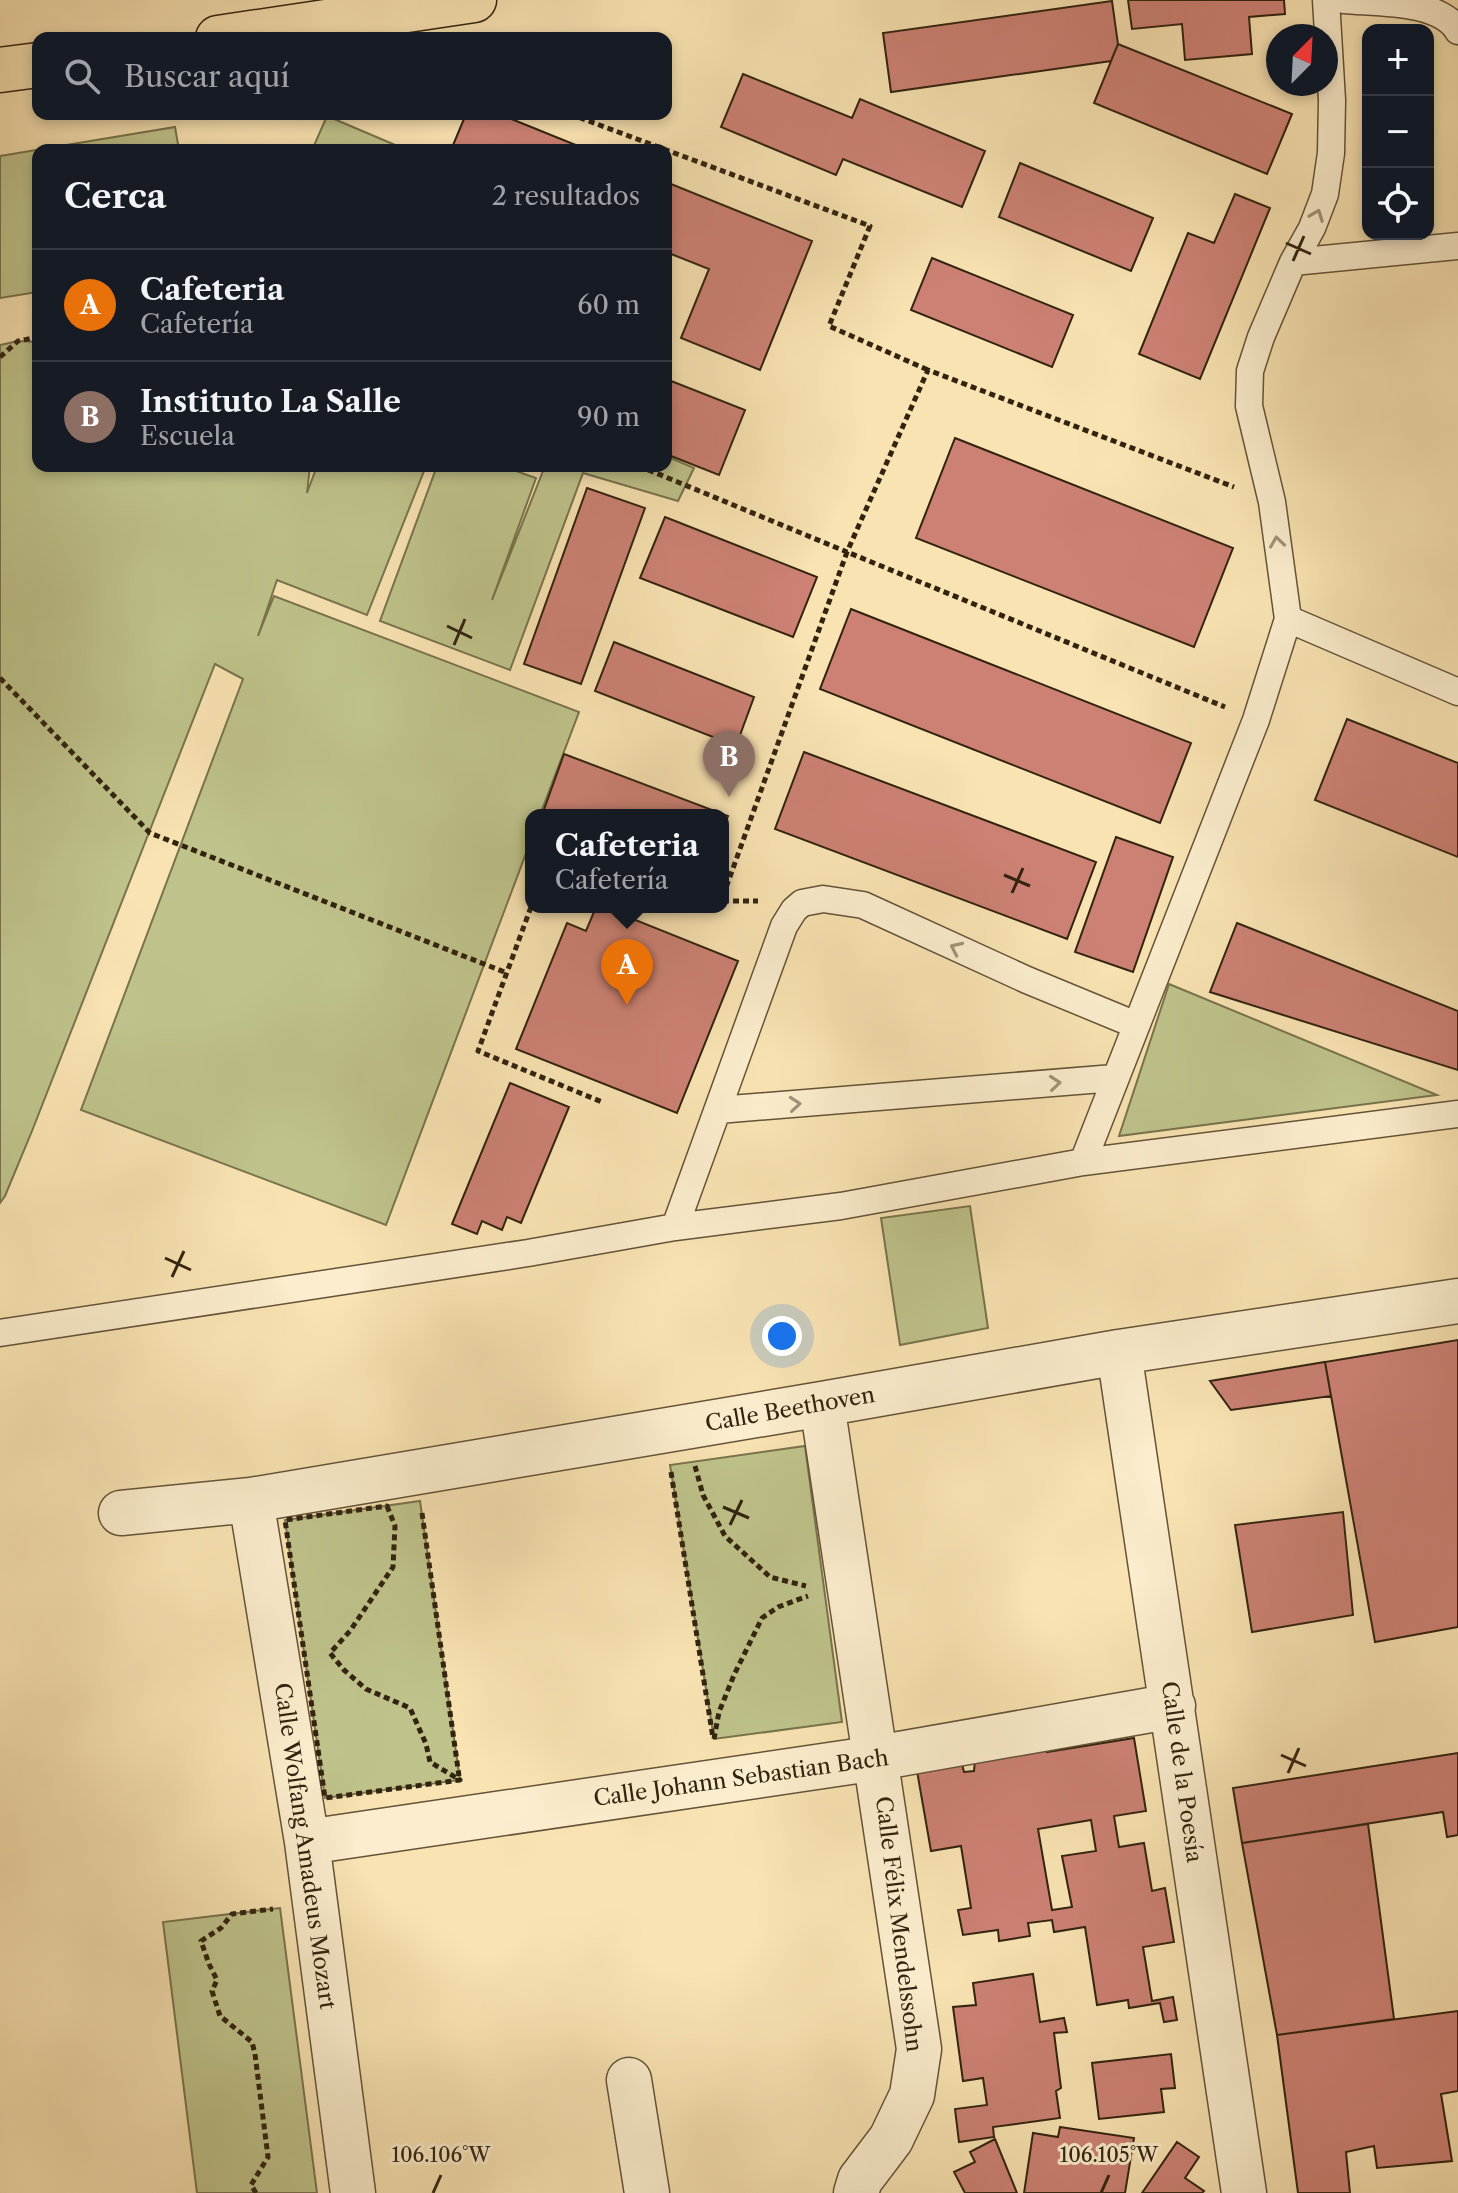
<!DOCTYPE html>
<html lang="es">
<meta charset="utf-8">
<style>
body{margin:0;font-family:"Libre Caslon Text",serif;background:#242831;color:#f1f3f6}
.controls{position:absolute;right:24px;top:24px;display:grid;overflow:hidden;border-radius:16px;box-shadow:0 4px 12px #0003}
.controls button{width:72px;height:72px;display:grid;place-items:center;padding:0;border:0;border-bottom:2px solid #363941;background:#171b24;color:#f1f3f6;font:40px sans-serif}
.compass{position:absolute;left:1266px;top:24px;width:72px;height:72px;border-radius:50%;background:#171b24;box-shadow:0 4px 12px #0003;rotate:24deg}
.you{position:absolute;left:782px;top:1336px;width:28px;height:28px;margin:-20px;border:6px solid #fff;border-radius:50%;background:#1a73e8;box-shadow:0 0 0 12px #1a73e833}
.badge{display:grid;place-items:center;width:52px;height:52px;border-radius:50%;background:#c59692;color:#fff;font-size:26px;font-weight:700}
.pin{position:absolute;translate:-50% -66px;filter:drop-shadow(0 2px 4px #0008)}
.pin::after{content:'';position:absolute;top:42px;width:28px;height:24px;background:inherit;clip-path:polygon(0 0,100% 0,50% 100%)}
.popup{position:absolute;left:525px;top:809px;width:204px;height:104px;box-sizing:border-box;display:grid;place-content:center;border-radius:16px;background:#171b24;filter:drop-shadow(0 2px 6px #0005);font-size:26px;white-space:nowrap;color:#9ea1a6}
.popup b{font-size:30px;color:#f1f3f6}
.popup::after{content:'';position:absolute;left:50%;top:100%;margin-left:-16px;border:16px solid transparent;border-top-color:#171b24}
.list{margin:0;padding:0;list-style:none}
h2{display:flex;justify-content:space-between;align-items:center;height:104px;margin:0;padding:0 32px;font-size:34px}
h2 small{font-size:26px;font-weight:400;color:#9ea1a6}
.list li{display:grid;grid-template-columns:52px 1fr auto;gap:24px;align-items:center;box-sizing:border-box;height:112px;padding:0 32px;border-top:2px solid #363941}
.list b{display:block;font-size:30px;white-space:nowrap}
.list p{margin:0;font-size:26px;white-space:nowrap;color:#9ea1a6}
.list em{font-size:26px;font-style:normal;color:#9ea1a6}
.icon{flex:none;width:44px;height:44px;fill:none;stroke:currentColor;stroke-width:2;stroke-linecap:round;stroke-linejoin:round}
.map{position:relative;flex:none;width:1458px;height:2193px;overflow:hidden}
.search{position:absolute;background:#171b24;box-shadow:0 4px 12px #0003;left:32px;top:32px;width:640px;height:88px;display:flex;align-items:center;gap:20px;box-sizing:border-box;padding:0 28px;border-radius:16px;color:#9ea1a6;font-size:30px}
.panel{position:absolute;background:#171b24;box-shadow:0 4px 12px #0003;left:32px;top:144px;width:640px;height:328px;border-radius:16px}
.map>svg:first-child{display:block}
</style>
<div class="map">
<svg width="1458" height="2193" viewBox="0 0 1458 2193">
<rect width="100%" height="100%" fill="#f9e3b2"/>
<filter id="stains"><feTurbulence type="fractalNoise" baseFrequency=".0025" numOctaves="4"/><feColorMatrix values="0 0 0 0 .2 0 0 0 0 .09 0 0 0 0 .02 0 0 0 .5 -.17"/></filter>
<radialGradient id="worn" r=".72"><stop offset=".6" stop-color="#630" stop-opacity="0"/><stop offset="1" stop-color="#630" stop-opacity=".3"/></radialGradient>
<path fill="#bfc38b" stroke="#78734d" stroke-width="2" d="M 327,116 L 407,150 L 312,150 Z
M 175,127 L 179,150 L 38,150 L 38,292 L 0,298 L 0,156 Z
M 18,341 L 38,342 L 38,466 L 310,466 L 307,493 L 317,466 L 426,466 L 367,615 L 277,580 L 258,636 L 274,596 L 579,712 L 540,815 L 531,815 L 531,840 L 386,1225 L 81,1110 L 243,679 L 215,664 L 32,1131 L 5,1196 L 0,1203 L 0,345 Z
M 666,456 L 694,468 L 678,501 L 583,473 L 510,670 L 380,621 L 437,466 L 502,466 L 536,478 L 492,600 L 545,466 L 666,466 Z
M 1169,984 L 1437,1095 L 1119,1136 Z
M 970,1206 L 988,1328 L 900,1345 L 881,1218 Z
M 805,1446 L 842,1722 L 714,1739 L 670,1465 Z
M 420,1501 L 460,1780 L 325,1798 L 285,1520 Z
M 280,1908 L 317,2193 L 197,2193 L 163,1922 Z"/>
<path fill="#cc8174" stroke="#32230f" stroke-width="2" fill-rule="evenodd" d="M 1128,0 L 1284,0 L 1285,14 L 1249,17 L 1252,54 L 1185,60 L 1182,24 L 1132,29 Z
M 1112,1 L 1118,44 L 1111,61 L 891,92 L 883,33 Z
M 1118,44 L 1292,114 L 1267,174 L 1094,103 Z
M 743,74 L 852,118 L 860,99 L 985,151 L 962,207 L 843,159 L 836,175 L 721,127 Z
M 466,114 L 499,114 L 588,150 L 451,150 Z
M 1020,163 L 1153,218 L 1131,271 L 999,217 Z
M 666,182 L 812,241 L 760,370 L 681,338 L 709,269 L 666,252 Z
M 1235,194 L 1270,208 L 1200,379 L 1139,354 L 1188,233 L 1214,243 Z
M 932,258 L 1073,315 L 1052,367 L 911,310 Z
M 666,379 L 745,410 L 719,475 L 666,454 Z
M 955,438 L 1233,548 L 1194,647 L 916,538 Z
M 587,488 L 645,508 L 581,684 L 524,664 Z
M 665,517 L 817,577 L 793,637 L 640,578 Z
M 851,609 L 1191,743 L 1160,823 L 820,689 Z
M 614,642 L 754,697 L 736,746 L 595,691 Z
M 1347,719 L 1458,763 L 1458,857 L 1315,800 Z
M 804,752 L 1096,862 L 1067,939 L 775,829 Z
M 564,754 L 728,816 L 723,829 L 723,815 L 542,815 Z
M 1116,837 L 1173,857 L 1133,972 L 1075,952 Z
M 596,907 L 603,907 L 738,961 L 677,1113 L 516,1049 L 567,923 L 586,931 Z
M 1237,923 L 1458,1011 L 1458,1070 L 1210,992 Z
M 510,1083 L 569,1107 L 521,1223 L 507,1217 L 502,1230 L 482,1221 L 477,1234 L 452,1224 Z
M 1458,1340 L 1458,1627 L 1375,1642 L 1325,1362 Z
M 1325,1362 L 1331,1396 L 1231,1410 L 1210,1381 Z
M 1343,1512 L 1353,1615 L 1252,1632 L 1235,1525 Z
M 1134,1738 L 1146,1811 L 1114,1816 L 1119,1847 L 1144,1843 L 1152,1891 L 1165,1888 L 1174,1942 L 1143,1947 L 1152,2001 L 1173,1997 L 1177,2020 L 1164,2022 L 1160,2003 L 1129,2008 L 1128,2000 L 1097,2005 L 1085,1927 L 1054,1932 L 1052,1920 L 1028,1923 L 1030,1936 L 999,1941 L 998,1930 L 963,1935 L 958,1910 L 971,1908 L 961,1846 L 931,1851 L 917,1771 L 962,1764 L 964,1772 L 974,1771 L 975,1760 L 1044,1739 L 1047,1752 ZM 1091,1820 L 1096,1851 L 1062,1856 L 1072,1907 L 1052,1910 L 1038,1829 Z
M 1458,1753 L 1458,1835 L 1447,1837 L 1443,1812 L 1242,1843 L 1233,1788 Z
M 1368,1824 L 1394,2019 L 1277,2035 L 1242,1843 Z
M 1033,1974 L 1040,2022 L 1064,2018 L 1067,2032 L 1054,2033 L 1061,2088 L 1056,2091 L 1060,2118 L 993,2127 L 994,2137 L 959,2142 L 955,2109 L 987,2105 L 983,2078 L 963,2081 L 953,2007 L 976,2005 L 973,1983 Z
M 1458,2011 L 1458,2091 L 1441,2094 L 1452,2161 L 1377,2168 L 1374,2146 L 1346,2152 L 1350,2193 L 1298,2193 L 1277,2035 Z
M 1171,2054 L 1175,2088 L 1161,2089 L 1164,2112 L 1099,2119 L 1092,2063 Z
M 1060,2127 L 1134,2138 L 1125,2193 L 1024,2193 L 1033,2133 L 1058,2137 Z
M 995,2139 L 1017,2193 L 965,2193 L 954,2172 L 975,2162 L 970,2152 Z
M 1177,2142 L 1199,2157 L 1185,2178 L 1204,2191 L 1202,2193 L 1142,2193 Z"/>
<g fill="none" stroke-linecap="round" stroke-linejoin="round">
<defs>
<path id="lane" d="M 1344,0 C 1377,3 1440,0 1458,31
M 1293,262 L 1458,246
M 1288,619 L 1458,692
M 718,1110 L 1114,1078
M 1083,1162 L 1256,720 L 1288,619 L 1272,502 L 1249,406 L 1250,371 L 1261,337 L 1293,262 L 1312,228 L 1325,194 L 1331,153 L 1332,100 L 1326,0
M 675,1227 L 784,926 L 794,910 L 802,903 L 823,899 L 863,905 L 1027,980 L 1136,1025
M 0,1333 L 528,1253 L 675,1227 L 841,1206 L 1083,1162 L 1458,1114"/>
<path id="street" d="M 1119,1352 L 1244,2193
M 822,1404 L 919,2049 L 912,2095 L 891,2139 L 860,2180 L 856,2193
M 251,1500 L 307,1842 L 353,2193
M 121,1513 L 251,1500 L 822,1404 L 1119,1352 L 1458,1301
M 307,1842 L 877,1758 L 1173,1706
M 629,2080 L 647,2193"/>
<path id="primary" d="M 218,38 L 474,0
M 0,70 L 38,65"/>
</defs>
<use href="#lane" stroke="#645338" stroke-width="29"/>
<use href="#street" stroke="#645338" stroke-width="47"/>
<use href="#primary" stroke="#32230f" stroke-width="47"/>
<path stroke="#32230f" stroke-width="5" stroke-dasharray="6 4" stroke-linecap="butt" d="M 570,114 L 870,226 L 829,326 L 928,370
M 0,357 L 18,341 L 38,337
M 639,466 L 847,552 L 928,370 L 1234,487
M 0,678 L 150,833 L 507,973
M 723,896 L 847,552 L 1225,707
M 723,901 L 758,901
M 531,907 L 478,1051 L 602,1102
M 695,1466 L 703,1495 L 725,1536 L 770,1577 L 806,1586
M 671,1472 L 713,1738
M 387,1506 L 395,1526 L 393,1567 L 350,1631 L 330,1653 L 344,1670 L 366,1689 L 410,1708 L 426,1744 L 430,1762 L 460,1780 L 325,1798 L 285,1520 Z
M 422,1513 L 459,1776
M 714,1739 L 719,1712 L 734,1675 L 762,1618 L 778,1607 L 808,1596
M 256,2193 L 251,2185 L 268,2157 L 255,2054 L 252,2042 L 220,2016 L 212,1991 L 217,1980 L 209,1964 L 201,1941 L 221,1928 L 232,1914 L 273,1909"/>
<use href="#lane" stroke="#fbedcd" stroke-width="26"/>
<use href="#street" stroke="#fbedcd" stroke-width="44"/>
<use href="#primary" stroke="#f9e3b2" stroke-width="44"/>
</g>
<defs><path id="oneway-chevron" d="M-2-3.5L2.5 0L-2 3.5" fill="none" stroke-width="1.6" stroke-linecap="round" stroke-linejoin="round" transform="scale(2)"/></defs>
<g stroke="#a19278">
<use href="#oneway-chevron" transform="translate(1317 215) rotate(-69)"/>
<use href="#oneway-chevron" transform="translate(1277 542) rotate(-98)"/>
<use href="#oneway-chevron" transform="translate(956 948) rotate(-155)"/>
<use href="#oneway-chevron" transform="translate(1055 1083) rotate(-5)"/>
<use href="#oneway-chevron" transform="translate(795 1104) rotate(-5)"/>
</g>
<path fill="none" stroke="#32230f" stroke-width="3" d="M 1286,243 L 1311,254M 1293,261 L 1304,236M 447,626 L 472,638M 454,645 L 465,619M 1004,875 L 1030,886M 1012,893 L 1023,868M 165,1258 L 191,1270M 172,1277 L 184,1251M 723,1507 L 749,1518M 730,1525 L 742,1500M 1281,1755 L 1306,1766M 1288,1773 L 1299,1748M 433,2193 L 441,2175M 1101,2193 L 1109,2175"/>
<g text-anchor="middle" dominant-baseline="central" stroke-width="6" stroke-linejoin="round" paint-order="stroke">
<g font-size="22" fill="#32230f" stroke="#fbedcd">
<text transform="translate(790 1409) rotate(-10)">Calle Beethoven</text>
<text transform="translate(1182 1772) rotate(82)">Calle de la Poesía</text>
<text transform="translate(741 1778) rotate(-8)">Calle Johann Sebastian Bach</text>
<text transform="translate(305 1846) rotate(82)">Calle Wolfang Amadeus Mozart</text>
<text transform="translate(899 1924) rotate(83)">Calle Félix Mendelssohn</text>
</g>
</g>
<g font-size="20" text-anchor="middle" fill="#32230f" stroke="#fbedcd" stroke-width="6" stroke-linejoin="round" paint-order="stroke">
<text x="441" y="2162">106.106°W</text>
<text x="1109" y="2162">106.105°W</text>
</g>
<rect width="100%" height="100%" filter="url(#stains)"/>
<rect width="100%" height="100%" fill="url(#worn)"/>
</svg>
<div class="controls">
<button>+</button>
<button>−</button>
<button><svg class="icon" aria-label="locate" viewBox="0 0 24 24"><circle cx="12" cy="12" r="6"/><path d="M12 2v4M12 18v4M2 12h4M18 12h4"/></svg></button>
</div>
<svg class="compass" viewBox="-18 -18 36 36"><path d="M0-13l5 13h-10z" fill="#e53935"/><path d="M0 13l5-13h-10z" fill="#9ea1a6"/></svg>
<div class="you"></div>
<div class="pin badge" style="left:627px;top:1005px;background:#e8710a">A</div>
<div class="popup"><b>Cafeteria</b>Cafetería</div>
<div class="pin badge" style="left:729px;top:797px;background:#8d6e63">B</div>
<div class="search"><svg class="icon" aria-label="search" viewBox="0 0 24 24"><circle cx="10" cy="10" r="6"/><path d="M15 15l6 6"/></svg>Buscar aquí</div>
<section class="panel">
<h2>Cerca<small>2 resultados</small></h2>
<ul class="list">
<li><span class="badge" style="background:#e8710a">A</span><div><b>Cafeteria</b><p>Cafetería</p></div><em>60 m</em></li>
<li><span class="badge" style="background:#8d6e63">B</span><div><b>Instituto La Salle</b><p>Escuela</p></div><em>90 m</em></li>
</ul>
</section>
</div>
